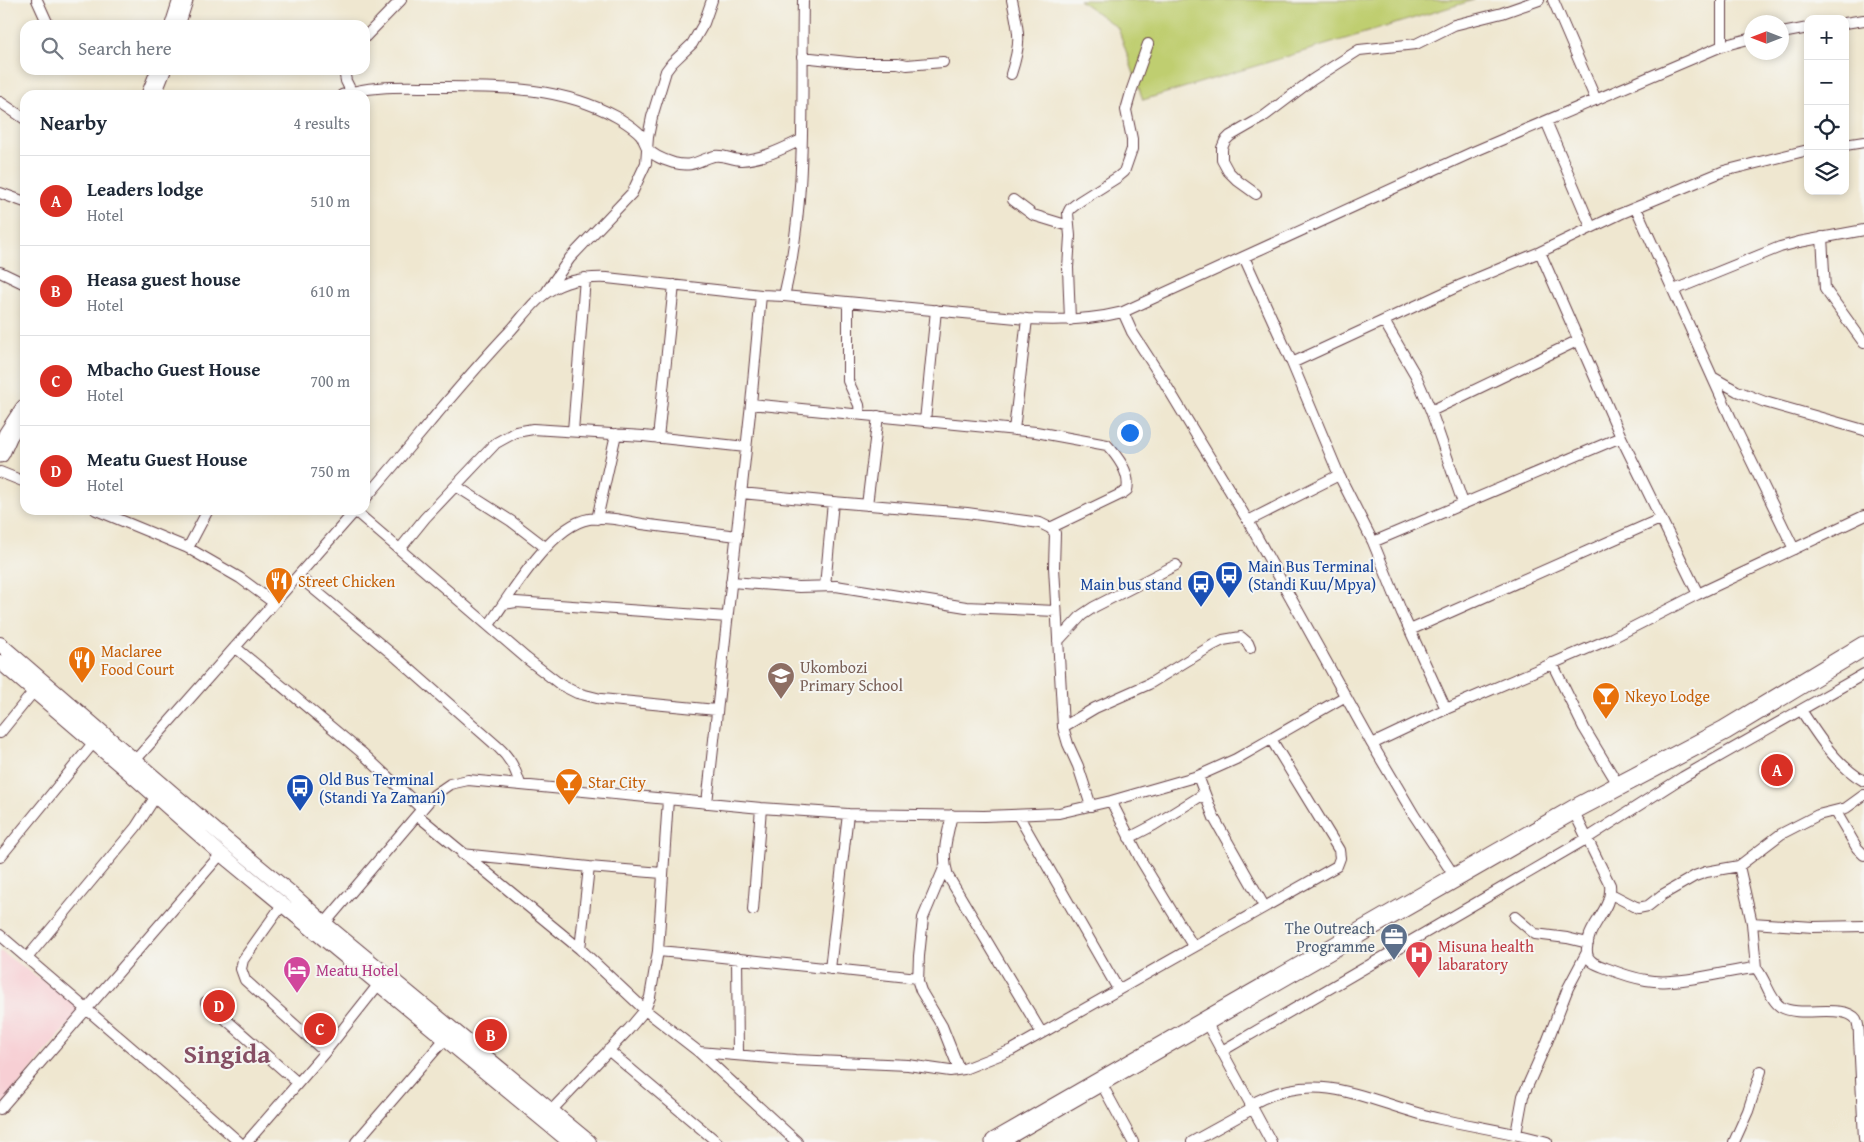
<!DOCTYPE html>
<meta charset="utf-8">
<style>
body{margin:0;font-family:"Gentium Book Plus",serif;background:#f6f6f7;color:#1f2937}
.controls{position:absolute;right:15px;top:15px;display:grid;overflow:hidden;border-radius:10px;box-shadow:0 2px 8px #0003}
.controls button{width:45px;height:45px;display:grid;place-items:center;padding:0;border:0;border-bottom:1px solid #e0e1e3;background:#fff;color:#1f2937;font:25px sans-serif}
.compass{position:absolute;left:1744px;top:15px;width:45px;height:45px;border-radius:50%;background:#fff;box-shadow:0 2px 8px #0003;rotate:270deg}
.you{position:absolute;left:1129px;top:432px;width:18px;height:18px;margin:-12px;border:4px solid #fff;border-radius:50%;background:#1a73e8;box-shadow:0 0 0 8px #1a73e833}
.badge{display:grid;place-items:center;width:32px;height:32px;border-radius:50%;background:#d93025;color:#fff;font-size:16px;font-weight:700}
.pin{position:absolute;translate:-50% -50%;border:2px solid #fff;box-shadow:0 1px 5px #0006}
.list{margin:0;padding:0;list-style:none}
h2{display:flex;justify-content:space-between;align-items:center;height:65px;margin:0;padding:0 20px;font-size:21px}
h2 small{font-size:16px;font-weight:400;color:#747a83}
.list li{display:grid;grid-template-columns:32px 1fr auto;gap:15px;align-items:center;box-sizing:border-box;height:90px;padding:0 20px;border-top:1px solid #e0e1e3}
.list b{display:block;font-size:19px;white-space:nowrap}
.list p{margin:0;font-size:16px;white-space:nowrap;color:#747a83}
.list em{font-size:16px;font-style:normal;color:#747a83}
.icon{flex:none;width:28px;height:28px;fill:none;stroke:currentColor;stroke-width:2;stroke-linecap:round;stroke-linejoin:round}
.map{position:relative;flex:none;width:1864px;height:1142px;overflow:hidden}
.search{position:absolute;background:#fff;box-shadow:0 2px 8px #0003;left:20px;top:20px;width:350px;height:55px;display:flex;align-items:center;gap:12px;box-sizing:border-box;padding:0 18px;border-radius:15px;color:#747a83;font-size:19px}
.panel{position:absolute;background:#fff;box-shadow:0 2px 8px #0003;left:20px;top:90px;width:350px;height:425px;border-radius:15px}
.map>svg:first-child{display:block}
</style>
<div class="map">
<svg width="1864" height="1142" viewBox="0 0 1864 1142">
<rect width="100%" height="100%" fill="#f6f6f2"/>
<filter id="ink" filterUnits="userSpaceOnUse"><feTurbulence type="fractalNoise" baseFrequency=".02" numOctaves="2"/><feDisplacementMap in="SourceGraphic" scale="10" xChannelSelector="R" yChannelSelector="G"/><feConvolveMatrix kernelMatrix="1 2 1 2 8 2 1 2 1" color-interpolation-filters="sRGB"/></filter>
<filter id="wash" filterUnits="userSpaceOnUse"><feTurbulence type="fractalNoise" baseFrequency=".0096" numOctaves="4" result="noise"/><feDisplacementMap in="SourceGraphic" scale="20" xChannelSelector="R" yChannelSelector="G"/><feGaussianBlur stdDeviation="1.12" result="paint"/><feColorMatrix in="noise" values="0 0 0 0 0 0 0 0 0 0 0 0 0 0 0 0 0 1.4 0 .05"/><feComposite in="paint" operator="in"/></filter>
<g filter="url(#wash)">
<rect width="100%" height="100%" fill="#efe7d0"/>
<path fill="#f7cfd4" d="M 0,951 L 82,1008 L 0,1108 Z"/>
<path fill="#bfce70" stroke="#84764e" d="M 1079,0 L 1474,0 L 1143,100 L 1118,28 Z"/>
</g>
<g filter="url(#ink)">
<g fill="none" stroke-linecap="round" stroke-linejoin="round">
<defs>
<path id="street" d="M 37,0 L 47,22
M 1553,0 L 1596,100
M 1845,23 L 1864,20
M 1782,33 L 1808,28
M 365,37 L 401,0
M 1722,46 L 1722,0
M 802,57 L 857,63 L 898,63 L 907,65 L 943,62
M 344,70 L 346,81 L 351,91
M 1011,74 C 1022,40 1019,33 1012,0
M 342,95 C 370,85 403,87 432,87 C 496,87 559,85 617,117 C 625,122 635,128 641,135 C 644,140 645,145 648,149 C 654,157 665,160 674,163 C 694,168 698,160 714,156 C 723,154 732,160 741,160 C 763,159 782,149 801,140
M 0,102 L 25,119
M 1546,121 L 1591,227
M 1845,145 L 1864,142
M 0,193 L 25,202
M 1256,194 L 1238,181 L 1228,171 L 1222,160 L 1222,148 L 1225,141 L 1230,136 L 1263,117 L 1312,80 L 1359,50 L 1416,44 L 1454,25 L 1502,13 L 1539,0
M 1013,200 L 1033,215 L 1069,226
M 1636,208 L 1733,423 L 1794,549
M 1822,237 L 1825,289 L 1864,343
M 1540,252 L 1621,437 L 1698,594
M 1244,257 L 1292,363 L 1339,475 L 1373,542 L 1402,613 L 1446,709
M 0,272 L 25,284
M 1674,290 L 1780,247 L 1799,242 L 1864,230
M 547,291 L 570,258 L 632,193 L 646,163 L 648,137 L 652,117 L 666,71 L 672,63 L 692,44 L 704,23 L 712,0
M 784,296 C 808,199 801,99 803,0
M 848,303 L 848,381 L 859,405 L 860,414
M 1123,312 L 1132,332 L 1163,380 L 1248,521 L 1372,744 L 1414,815 L 1455,877
M 1070,320 L 1068,268 L 1070,236 L 1068,213 L 1070,209 L 1080,201 L 1118,177 L 1124,172 L 1132,149 L 1132,139 L 1126,110 L 1132,89 L 1148,44
M 1384,321 L 1416,376 L 1431,411 L 1463,503
M 1292,363 L 1461,285 L 1540,252 L 1620,214 L 1724,171 L 1808,150
M 1714,378 L 1737,391 L 1765,402 L 1864,430
M 751,404 L 1036,432 L 1107,445 C 1117,456 1131,473 1127,490 L 1123,493 L 1050,528
M 1431,411 L 1579,340
M 925,421 L 936,310
M 1014,430 L 1027,319
M 573,431 L 585,278
M 658,438 L 674,285
M 0,472 L 25,482
M 456,486 L 511,521 L 545,547
M 741,493 L 833,502 L 967,513 L 1040,523 L 1050,528 L 1055,533 L 1054,567 L 1063,727 L 1068,744 L 1078,766 L 1091,806
M 365,499 C 414,443 460,383 512,329 C 522,318 536,298 549,291 C 567,280 586,277 607,278 L 761,295 L 784,296 L 1027,319 C 1060,321 1091,320 1123,312 L 1473,152 L 1722,46 L 1752,38
M 867,505 L 878,416
M 96,510 L 188,548 L 240,578 L 274,603
M 355,511 L 526,658 L 561,685 L 577,693 L 601,699 L 716,710
M 597,519 L 616,434
M 1248,521 L 1339,475
M 1373,542 L 1621,437
M 188,548 L 208,510
M 400,549 L 425,518 L 496,443 L 516,432 L 533,429 L 643,436 L 746,447
M 298,576 L 397,658 L 498,747 C 510,758 515,768 520,784
M 731,582 L 799,587 L 836,586 L 966,607 L 1056,611
M 825,586 L 833,502
M 504,604 L 516,602 L 727,617
M 489,625 C 510,595 551,525 589,519 C 606,516 626,521 642,524 C 674,528 705,532 737,536
M 1410,630 L 1660,519
M 1058,641 L 1082,615 L 1094,607 L 1176,565
M 235,647 L 361,752 L 422,809
M 1552,663 L 1584,728 L 1619,786
M 1801,710 C 1818,736 1836,765 1864,781
M 1063,727 L 1095,708 L 1149,684 L 1213,645 L 1223,640 L 1241,637 L 1248,643 L 1250,648
M 0,733 L 34,691
M 1372,744 L 1446,709 L 1612,638 L 1698,594 L 1864,516
M 132,764 L 356,510
M 1198,776 L 1214,818 L 1264,906
M 1111,801 L 1142,862 L 1193,946
M 707,803 L 751,404 L 761,295
M 1573,810 L 1610,885 C 1613,911 1585,926 1587,952 C 1587,962 1598,965 1606,968 C 1619,973 1633,978 1646,980 C 1679,986 1722,971 1756,968 C 1766,979 1769,999 1781,1007 C 1799,1018 1844,1003 1856,1019 C 1859,1024 1859,1032 1859,1038 L 1864,1139
M 1836,812 L 1857,848 L 1864,855
M 417,815 L 580,949 L 645,1010 L 699,1052 L 797,1142
M 952,815 C 947,836 941,855 948,876 L 1041,1032
M 1018,815 L 1118,989
M 1129,838 L 1154,825 L 1204,794
M 462,854 L 589,867 L 662,873
M 0,857 L 94,742
M 945,866 L 923,918 L 919,956 L 918,982 L 921,991 L 942,1026 L 959,1069
M 1739,866 L 1752,923 L 1756,968
M 1611,894 L 1638,908 L 1648,906 L 1662,895 L 1695,876 L 1706,872 L 1739,866 L 1781,834 L 1818,815 L 1846,808 L 1864,795
M 282,905 L 243,960 L 241,969 L 245,980 L 325,1052
M 753,910 L 761,808
M 1515,917 L 1535,934 L 1567,938 L 1588,943
M 1752,923 L 1813,927 L 1864,926
M 320,929 L 434,795 L 450,784 L 468,780 L 761,808 L 848,814 L 984,816 L 1059,813 L 1111,801 L 1198,776 L 1236,759 L 1344,697
M 0,935 L 168,1079 L 239,1142
M 580,949 L 589,867
M 658,951 L 703,955 L 918,978
M 27,958 L 136,827 L 156,796
M 737,958 L 738,1054
M 830,969 L 848,814
M 206,1002 L 298,1083
M 1205,1020 L 1271,1142
M 608,1050 L 717,1142
M 1222,1051 L 1586,839 L 1683,777 L 1864,674
M 699,1052 L 795,1060 L 908,1065 L 950,1071 L 964,1069 L 1012,1050 L 1337,866 L 1340,858 L 1339,850 L 1271,739
M 1100,1081 L 1133,1142
M 1250,1105 C 1319,1065 1371,1104 1440,1119 C 1476,1127 1512,1132 1547,1142
M 0,1109 L 221,854
M 547,1115 L 629,1029 L 645,1010 L 650,997 L 658,951 L 668,799
M 1516,1134 L 1523,1096 L 1547,1042 L 1568,988 L 1587,952
M 247,1142 L 325,1052 L 378,985
M 356,1142 L 444,1040
M 1192,1142 L 1252,1109
M 1734,1142 L 1748,1111 L 1761,1071"/>
<path id="secondary" d="M 0,644 L 229,842 L 292,894 L 325,924 L 589,1142
M 0,662 L 126,770 L 221,854 L 570,1142"/>
<path id="highway" d="M 175,25 L 183,0
M 151,95 L 161,70
M 0,453 L 8,435 L 25,409
M 995,1142 L 1573,810 L 1725,730 L 1864,646"/>
</defs>
<use href="#street" stroke="#633d44" stroke-width="12"/>
<use href="#secondary" stroke="#633d44" stroke-width="16"/>
<use href="#highway" stroke="#633d44" stroke-width="21"/>
<use href="#street" stroke="#fff" stroke-width="10"/>
<use href="#secondary" stroke="#fff" stroke-width="14"/>
<use href="#highway" stroke="#fff" stroke-width="19"/>
</g>
</g>
<defs>
<symbol id="bus-pin" viewBox="-11 -11 22 30"><path d="M0 17L-7.5 6A9.5 9.5 0 1 1 7.5 6Z" fill="#1a4fb4" stroke="#f6f6f2"/><path d="M-5-6H5V4H4V6H2V4H-2V6H-4V4H-5ZM-3.5-4V0h7V-4ZM-3.5 1.2v1.5H-2V1.2ZM2 1.2v1.5H3.5V1.2Z" fill="#fff"/></symbol>
<symbol id="restaurant-pin" viewBox="-11 -11 22 30"><path d="M0 17L-7.5 6A9.5 9.5 0 1 1 7.5 6Z" fill="#e8710a" stroke="#f6f6f2"/><path d="M-5-6h1v4h1v-4h1v4h1v-4h1v5L-1.5 .5V6h-2V.5L-5-1ZM5-6V6H3V1.5H1.5Q1.5-4 5-6Z" fill="#fff"/></symbol>
<symbol id="school-pin" viewBox="-11 -11 22 30"><path d="M0 17L-7.5 6A9.5 9.5 0 1 1 7.5 6Z" fill="#8d6e63" stroke="#f6f6f2"/><path d="M0-5L7-2L0 1L-7-2ZM-4 1L0 2.5L4 1V4Q0 6-4 4Z" fill="#fff"/></symbol>
<symbol id="bar-pin" viewBox="-11 -11 22 30"><path d="M0 17L-7.5 6A9.5 9.5 0 1 1 7.5 6Z" fill="#e8710a" stroke="#f6f6f2"/><path d="M-6-5H6L.8 .8V4.5H3.5V6h-7V4.5H-.8V.8Z" fill="#fff"/></symbol>
<symbol id="office-pin" viewBox="-11 -11 22 30"><path d="M0 17L-7.5 6A9.5 9.5 0 1 1 7.5 6Z" fill="#5c6f8a" stroke="#f6f6f2"/><path d="M-6-3h4V-5.5h4V-3h4V5H-6ZM-1-4.5V-3h2v-1.5ZM-6 0V1H6V0Z" fill="#fff"/></symbol>
<symbol id="hospital-pin" viewBox="-11 -11 22 30"><path d="M0 17L-7.5 6A9.5 9.5 0 1 1 7.5 6Z" fill="#e0444e" stroke="#f6f6f2"/><path d="M-5-5h3v3.5h4V-5h3V5h-3V1.5h-4V5h-3Z" fill="#fff"/></symbol>
<symbol id="hotel-pin" viewBox="-11 -11 22 30"><path d="M0 17L-7.5 6A9.5 9.5 0 1 1 7.5 6Z" fill="#d1479c" stroke="#f6f6f2"/><path d="M-6-4.5h1.5V1H6V5H4.5V3h-9V5H-6ZM-4 0a1.8 1.8 0 1 1 3.6 0ZM.5 0V-2.5h3Q6-2.5 6 0Z" fill="#fff"/></symbol>
</defs>
<g fill-rule="evenodd">
<use href="#bus-pin" x="1213" y="559" width="32" height="43"/>
<use href="#restaurant-pin" x="263" y="565" width="32" height="43"/>
<use href="#bus-pin" x="1185" y="568" width="32" height="43"/>
<use href="#restaurant-pin" x="66" y="644" width="32" height="43"/>
<use href="#school-pin" x="765" y="660" width="32" height="43"/>
<use href="#bar-pin" x="1590" y="680" width="32" height="43"/>
<use href="#bar-pin" x="553" y="766" width="32" height="43"/>
<use href="#bus-pin" x="284" y="772" width="32" height="43"/>
<use href="#office-pin" x="1378" y="921" width="32" height="43"/>
<use href="#hospital-pin" x="1403" y="939" width="32" height="43"/>
<use href="#hotel-pin" x="281" y="954" width="32" height="43"/>
</g>
<g text-anchor="middle" dominant-baseline="central" stroke-width="4" stroke-linejoin="round" paint-order="stroke">
<g font-size="16" fill="#164399" stroke="#f6f6f2" text-anchor="start">
<text x="1248" y="566">Main Bus Terminal<tspan x="1248" dy="18">(Standi Kuu/Mpya)</tspan></text>
<text x="1182" y="584" text-anchor="end">Main bus stand</text>
<text x="319" y="779">Old Bus Terminal<tspan x="319" dy="18">(Standi Ya Zamani)</tspan></text>
</g>
<g font-size="16" fill="#c56008" stroke="#f6f6f2" text-anchor="start">
<text x="298" y="581">Street Chicken</text>
<text x="101" y="651">Maclaree<tspan x="101" dy="18">Food Court</tspan></text>
<text x="1625" y="696">Nkeyo Lodge</text>
<text x="588" y="782">Star City</text>
</g>
<g font-size="16" fill="#785e54" stroke="#f6f6f2" text-anchor="start">
<text x="800" y="667">Ukombozi<tspan x="800" dy="18">Primary School</tspan></text>
</g>
<g font-size="16" fill="#4e5e75" stroke="#f6f6f2" text-anchor="end">
<text x="1375" y="928">The Outreach<tspan x="1375" dy="18">Programme</tspan></text>
</g>
<g font-size="16" fill="#be3a42" stroke="#f6f6f2" text-anchor="start">
<text x="1438" y="946">Misuna health<tspan x="1438" dy="18">labaratory</tspan></text>
</g>
<g font-size="16" fill="#b23c85" stroke="#f6f6f2" text-anchor="start">
<text x="316" y="970">Meatu Hotel</text>
</g>
<g font-size="26" font-weight="bold" fill="#864f64" stroke="#f6f6f2">
<text x="227" y="1053">Singida</text>
</g>
</g>
</svg>
<div class="controls">
<button>+</button>
<button>−</button>
<button><svg class="icon" aria-label="locate" viewBox="0 0 24 24"><circle cx="12" cy="12" r="6"/><path d="M12 2v4M12 18v4M2 12h4M18 12h4"/></svg></button>
<button><svg class="icon" aria-label="layers" viewBox="0 0 24 24"><path d="M12 4l9 5-9 5-9-5zM3 14l9 5 9-5"/></svg></button>
</div>
<svg class="compass" viewBox="-18 -18 36 36"><path d="M0-13l5 13h-10z" fill="#e53935"/><path d="M0 13l5-13h-10z" fill="#747a83"/></svg>
<div class="you"></div>
<div class="pin badge" style="left:1777px;top:770px">A</div>
<div class="pin badge" style="left:491px;top:1035px">B</div>
<div class="pin badge" style="left:320px;top:1029px">C</div>
<div class="pin badge" style="left:219px;top:1006px">D</div>
<div class="search"><svg class="icon" aria-label="search" viewBox="0 0 24 24"><circle cx="10" cy="10" r="6"/><path d="M15 15l6 6"/></svg>Search here</div>
<section class="panel">
<h2>Nearby<small>4 results</small></h2>
<ul class="list">
<li><span class="badge">A</span><div><b>Leaders lodge</b><p>Hotel</p></div><em>510 m</em></li>
<li><span class="badge">B</span><div><b>Heasa guest house</b><p>Hotel</p></div><em>610 m</em></li>
<li><span class="badge">C</span><div><b>Mbacho Guest House</b><p>Hotel</p></div><em>700 m</em></li>
<li><span class="badge">D</span><div><b>Meatu Guest House</b><p>Hotel</p></div><em>750 m</em></li>
</ul>
</section>
</div>
